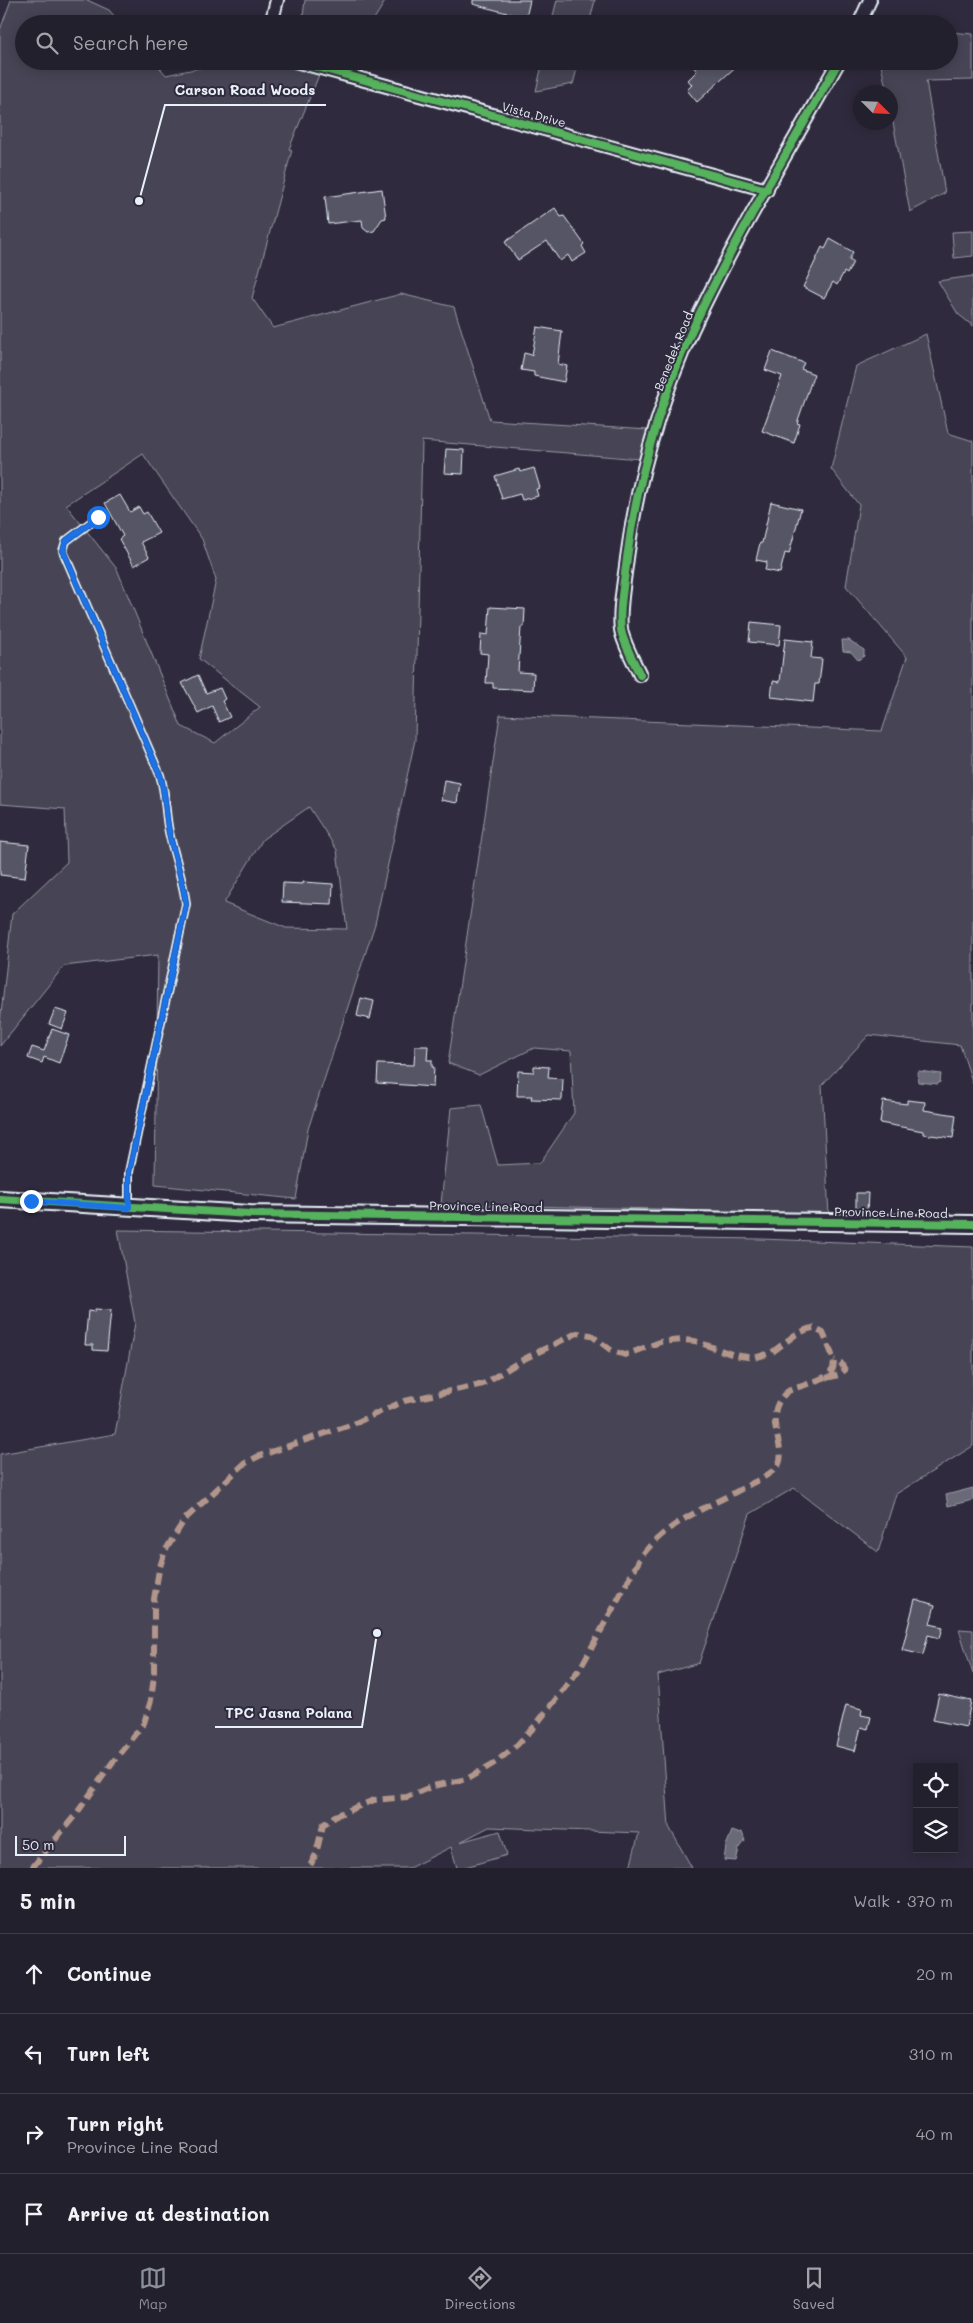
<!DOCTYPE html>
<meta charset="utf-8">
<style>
body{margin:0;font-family:Mali,sans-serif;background:#2f2d3a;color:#f1f3f6}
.controls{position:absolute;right:15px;bottom:15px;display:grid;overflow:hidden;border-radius:0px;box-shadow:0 2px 12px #0003}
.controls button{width:45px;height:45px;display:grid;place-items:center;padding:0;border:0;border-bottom:1px solid #403e4a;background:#23202e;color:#f1f3f6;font:25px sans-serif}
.compass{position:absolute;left:853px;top:85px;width:45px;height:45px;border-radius:50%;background:#23202e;box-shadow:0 2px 12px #0003;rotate:114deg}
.scale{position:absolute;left:15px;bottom:12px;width:111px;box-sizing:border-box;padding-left:5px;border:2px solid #e8f1f8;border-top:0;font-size:14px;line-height:18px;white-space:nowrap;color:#e8f1f8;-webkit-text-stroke:4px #2f2a3d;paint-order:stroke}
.stop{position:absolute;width:15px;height:15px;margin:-11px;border:4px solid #1a73e8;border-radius:50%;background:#fff}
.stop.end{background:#1a73e8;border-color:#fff;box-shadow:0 1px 5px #0008}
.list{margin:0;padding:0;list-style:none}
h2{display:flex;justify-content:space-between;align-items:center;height:65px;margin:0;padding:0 20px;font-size:21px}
h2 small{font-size:16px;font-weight:400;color:#a3a3aa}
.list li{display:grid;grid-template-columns:32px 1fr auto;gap:15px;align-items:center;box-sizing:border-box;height:80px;padding:0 20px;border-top:1px solid #403e4a}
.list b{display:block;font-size:19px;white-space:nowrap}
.list p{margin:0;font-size:16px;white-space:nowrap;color:#a3a3aa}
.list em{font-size:16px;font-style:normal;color:#a3a3aa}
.icon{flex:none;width:28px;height:28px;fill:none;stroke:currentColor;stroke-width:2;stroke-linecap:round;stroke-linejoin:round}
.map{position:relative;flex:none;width:973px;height:1868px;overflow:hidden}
.search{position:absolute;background:#23202e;box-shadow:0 2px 12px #0003;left:15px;right:15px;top:15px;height:55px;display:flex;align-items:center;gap:12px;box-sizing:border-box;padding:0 18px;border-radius:28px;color:#a3a3aa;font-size:19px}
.sheet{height:385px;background:#23202e}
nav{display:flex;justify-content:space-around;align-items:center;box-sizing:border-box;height:70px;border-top:1px solid #403e4a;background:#23202e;font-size:14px;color:#a3a3aa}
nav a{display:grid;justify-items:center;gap:2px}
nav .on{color:#8c9099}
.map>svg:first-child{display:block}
</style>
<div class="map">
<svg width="973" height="1868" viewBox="0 0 973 1868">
<rect width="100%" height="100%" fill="#2f2a3d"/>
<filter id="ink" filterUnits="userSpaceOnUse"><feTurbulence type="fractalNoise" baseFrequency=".02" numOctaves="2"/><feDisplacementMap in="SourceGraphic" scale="10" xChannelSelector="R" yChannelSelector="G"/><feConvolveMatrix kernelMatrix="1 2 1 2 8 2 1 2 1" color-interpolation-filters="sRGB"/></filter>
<g filter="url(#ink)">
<path fill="#464455" stroke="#979aa6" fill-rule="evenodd" d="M 11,0 L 87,0 L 109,10 L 121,24 L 24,24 L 24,61 L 154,61 L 166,75 L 234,61 L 270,61 L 319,75 L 289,149 L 292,150 L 252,298 L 273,328 L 401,294 L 454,307 L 490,420 L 648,430 L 640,459 L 422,441 L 415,740 L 375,924 L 308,1129 L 296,1199 L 155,1185 L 158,955 L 64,966 L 0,1046 L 0,1024 L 12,914 L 67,862 L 65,809 L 0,804 L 0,30 ZM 143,454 L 202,539 L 216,580 L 199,659 L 260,707 L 215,743 L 181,726 L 117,569 L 66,505 ZM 309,807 L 337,850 L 347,929 L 286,928 L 224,903 L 263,839 Z
M 305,0 L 386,0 L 371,24 L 302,24 Z
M 557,0 L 595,0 L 589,24 L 551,24 Z
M 949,32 L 973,34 L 973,80 L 926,81 L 945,193 L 910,212 L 891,112 L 890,92 L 887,92 L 880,61 L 949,61 Z
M 543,61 L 579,61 L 573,84 L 536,91 Z
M 973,231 L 973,256 L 954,258 L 952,232 Z
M 973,276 L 973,326 L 958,314 L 938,281 Z
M 926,334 L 948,433 L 973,441 L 973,1084 L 960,1045 L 869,1035 L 822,1085 L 829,1216 L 658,1209 L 441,1204 L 451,1108 L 481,1105 L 498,1165 L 540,1163 L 574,1113 L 571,1051 L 534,1048 L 479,1075 L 448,1063 L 500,715 L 882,731 L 907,657 L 846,586 L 859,505 L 831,469 L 856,366 Z
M 118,1230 L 761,1239 L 973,1247 L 973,1446 L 896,1494 L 878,1552 L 794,1488 L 750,1514 L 699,1663 L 658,1675 L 669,1827 L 692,1868 L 630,1868 L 639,1833 L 489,1827 L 460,1842 L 500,1831 L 507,1855 L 462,1868 L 457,1868 L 451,1847 L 409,1868 L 0,1868 L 0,1454 L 115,1434 L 135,1323 Z
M 959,1629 L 973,1630 L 973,1674 Z"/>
<path fill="#696978" stroke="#9c9fab" d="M 842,640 L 849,640 L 864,650 L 864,656 L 858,660 L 851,652 L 843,651 Z
M 919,1071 L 941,1074 L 940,1082 L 938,1084 L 918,1082 L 917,1072 Z
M 973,1488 L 973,1500 L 948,1506 L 946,1495 Z
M 732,1831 L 738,1833 L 742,1832 L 745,1841 L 739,1849 L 736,1861 L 724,1860 L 726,1846 Z"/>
<path fill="#575565" stroke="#e8f1f8" d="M 473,0 L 530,0 L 526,18 L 473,4 Z
M 688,61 L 742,61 L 697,102 L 687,90 L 692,85 L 688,80 L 697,71 Z
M 382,189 L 386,218 L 382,219 L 374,231 L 368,232 L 363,228 L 362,220 L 328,224 L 325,197 Z
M 555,208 L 561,217 L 564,216 L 584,244 L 582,246 L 586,253 L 572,262 L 568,255 L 560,261 L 547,241 L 518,260 L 505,242 Z
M 830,239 L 853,252 L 849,260 L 853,262 L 847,274 L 844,272 L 837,285 L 833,282 L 824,298 L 803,287 L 822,247 L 825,249 Z
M 537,327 L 562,331 L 558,364 L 567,366 L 564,382 L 534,376 L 534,372 L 521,370 L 524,353 L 532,355 Z
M 772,351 L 804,363 L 801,369 L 814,374 L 797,423 L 800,424 L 794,443 L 762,431 L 782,376 L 765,370 Z
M 446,449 L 464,450 L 463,474 L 444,473 Z
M 534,468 L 540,488 L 536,489 L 538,496 L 522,500 L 520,494 L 502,499 L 495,476 L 519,469 L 520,472 Z
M 120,495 L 130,512 L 139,507 L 143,514 L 147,512 L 159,533 L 141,542 L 149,557 L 134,566 L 119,539 L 123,536 L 105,503 Z
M 771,502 L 801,509 L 789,554 L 785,553 L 780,573 L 765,570 L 767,562 L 756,560 L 760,543 L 762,543 Z
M 490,607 L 525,609 L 524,627 L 521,627 L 518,672 L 534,673 L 533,690 L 493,688 L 493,683 L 486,683 L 488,654 L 480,653 L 481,634 L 488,635 Z
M 751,622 L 781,625 L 779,645 L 749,642 Z
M 785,639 L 813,642 L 811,658 L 822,659 L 819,684 L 815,684 L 813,702 L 771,697 L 773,681 L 780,682 Z
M 198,675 L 206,693 L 220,688 L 225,699 L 222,701 L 230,717 L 219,722 L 212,706 L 198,713 L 182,683 Z
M 444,780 L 460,783 L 457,803 L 441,800 Z
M 0,842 L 29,845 L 25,878 L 0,875 Z
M 303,882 L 333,884 L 332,904 L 282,902 L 283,883 L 303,884 Z
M 361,998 L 374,1001 L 370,1019 L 357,1016 Z
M 55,1009 L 68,1013 L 62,1029 L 49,1024 Z
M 52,1029 L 69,1035 L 59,1063 L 44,1057 L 42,1063 L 28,1058 L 32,1047 L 44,1051 Z
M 415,1046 L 428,1046 L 427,1060 L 432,1060 L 432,1067 L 434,1067 L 433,1087 L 377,1083 L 378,1064 L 414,1065 Z
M 534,1066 L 549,1067 L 548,1078 L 563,1079 L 562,1100 L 531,1099 L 532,1096 L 517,1096 L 518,1071 L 534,1072 Z
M 907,1100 L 925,1102 L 924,1110 L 956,1115 L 953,1138 L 923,1134 L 923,1131 L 880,1123 L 883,1101 L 907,1104 Z
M 856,1193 L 868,1193 L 867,1212 L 856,1212 Z
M 95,1309 L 111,1310 L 107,1351 L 93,1350 L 93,1345 L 85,1345 L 88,1311 L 95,1312 Z
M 915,1599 L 935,1605 L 930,1624 L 943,1627 L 940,1638 L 928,1635 L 923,1655 L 902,1650 Z
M 939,1694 L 971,1701 L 966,1727 L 933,1720 Z
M 846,1705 L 862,1709 L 861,1715 L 871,1717 L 868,1729 L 861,1727 L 855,1751 L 836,1746 Z"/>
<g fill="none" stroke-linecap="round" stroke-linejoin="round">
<defs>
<path id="service" d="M 98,517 L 66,541 L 63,551 L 160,775 C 166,794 165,813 169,832 C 174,856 183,879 186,904 L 129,1172 L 129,1207"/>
<path id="minor" d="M 271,24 L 277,0
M 859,24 L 870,0
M 295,61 L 767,190
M 640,675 C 634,662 626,648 622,634 C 617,617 625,577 627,558 C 637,480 660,402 692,330 C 734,239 790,149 839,61"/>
<path id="tertiary" d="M 0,1199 L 250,1214 L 973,1224"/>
</defs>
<use href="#service" stroke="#e8f1f8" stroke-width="10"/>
<use href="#minor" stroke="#e8f1f8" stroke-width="16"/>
<use href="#tertiary" stroke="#e8f1f8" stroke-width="20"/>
<use href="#service" stroke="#2f2a3d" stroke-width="6"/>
<use href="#minor" stroke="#2f2a3d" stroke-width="12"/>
<use href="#tertiary" stroke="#2f2a3d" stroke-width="16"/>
<path stroke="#b2968c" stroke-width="6" stroke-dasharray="12 6" stroke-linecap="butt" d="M 826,1378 L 839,1375 L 845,1370 L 841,1363 L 834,1360
M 32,1868 L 77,1813 L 112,1763 L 144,1723 L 151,1700 L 154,1676 L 154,1599 L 159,1570 L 165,1551 L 185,1519 L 244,1464 L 259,1456 L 353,1424 L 404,1401 L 483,1384 L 524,1359 L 577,1333 L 591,1335 L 612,1351 L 625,1355 L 660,1342 L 682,1340 L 695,1341 L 734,1355 L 754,1358 L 771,1353 L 795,1335 L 808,1329 L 813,1328 L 823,1333 C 839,1369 841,1373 802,1386 C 796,1388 789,1389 785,1394 C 759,1419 792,1452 776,1468 C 768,1476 756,1481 747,1486 C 709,1507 667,1521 641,1557 L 581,1667 L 535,1726 L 517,1745 L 496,1762 L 467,1779 L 433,1786 L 407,1797 L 374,1800 L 335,1816 L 323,1825 L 316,1854 L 309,1868"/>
<defs>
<path id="cycleway" d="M 295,61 L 767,190
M 640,675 C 634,662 626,648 622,634 C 617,617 625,577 627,558 C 637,480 660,402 692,330 C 734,239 790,149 839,61
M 0,1199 L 250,1214 L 973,1224"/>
</defs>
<use href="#cycleway" stroke="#2f2a3d" stroke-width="11"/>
<use href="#cycleway" stroke="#56b35d" stroke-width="8"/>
</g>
</g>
<g fill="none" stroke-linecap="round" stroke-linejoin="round" filter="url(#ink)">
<path stroke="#1a73e8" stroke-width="6" d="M 31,1201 L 129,1208 L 129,1172 L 186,904 C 183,879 174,857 169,832 C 165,813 166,794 160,775 L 63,551 L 66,541 L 98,517"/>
</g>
<g text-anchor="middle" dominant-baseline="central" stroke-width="4" stroke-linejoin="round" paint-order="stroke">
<g font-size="12" fill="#e8f1f8" stroke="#2f2a3d">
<text transform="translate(534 114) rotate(15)">Vista Drive</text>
<text transform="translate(673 351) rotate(-68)">Benedek Road</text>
<text transform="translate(486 1206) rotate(1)">Province Line Road</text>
<text transform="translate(891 1212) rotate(1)">Province Line Road</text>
</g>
</g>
<path fill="none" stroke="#e8f1f8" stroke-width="2" d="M139 201L165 105H326M377 1633L362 1727H215"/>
<g fill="#e8f1f8" stroke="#2f2a3d" stroke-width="2">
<circle cx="139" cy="201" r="5"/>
<circle cx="377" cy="1633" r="5"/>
</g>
<g font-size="14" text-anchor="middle" font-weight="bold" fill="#e8f1f8" stroke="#2f2a3d" stroke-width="4" stroke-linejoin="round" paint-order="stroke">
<text x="245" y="95">Carson Road Woods</text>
<text x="289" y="1718">TPC Jasna Polana</text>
</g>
</svg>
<div class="controls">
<button><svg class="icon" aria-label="locate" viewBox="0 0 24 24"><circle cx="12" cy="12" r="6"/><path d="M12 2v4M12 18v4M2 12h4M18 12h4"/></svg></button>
<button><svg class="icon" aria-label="layers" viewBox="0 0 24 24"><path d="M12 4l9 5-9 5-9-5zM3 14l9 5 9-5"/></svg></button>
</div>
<svg class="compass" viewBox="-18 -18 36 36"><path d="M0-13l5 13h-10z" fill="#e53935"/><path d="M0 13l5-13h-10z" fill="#a3a3aa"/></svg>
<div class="scale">50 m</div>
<div class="stop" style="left:98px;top:517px"></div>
<div class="stop end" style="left:31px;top:1201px"></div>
<div class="search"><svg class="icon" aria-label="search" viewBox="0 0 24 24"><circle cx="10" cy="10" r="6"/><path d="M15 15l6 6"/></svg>Search here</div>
</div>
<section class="sheet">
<h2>5 min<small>Walk · 370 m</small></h2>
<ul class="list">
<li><svg class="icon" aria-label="ahead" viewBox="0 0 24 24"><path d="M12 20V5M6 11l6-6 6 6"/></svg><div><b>Continue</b></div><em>20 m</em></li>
<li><svg class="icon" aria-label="left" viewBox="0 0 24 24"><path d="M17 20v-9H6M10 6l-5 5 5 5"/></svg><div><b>Turn left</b></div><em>310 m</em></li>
<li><svg class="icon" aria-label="right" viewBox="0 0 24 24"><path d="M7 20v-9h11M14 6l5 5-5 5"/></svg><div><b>Turn right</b><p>Province Line Road</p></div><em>40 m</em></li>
<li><svg class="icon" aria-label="arrive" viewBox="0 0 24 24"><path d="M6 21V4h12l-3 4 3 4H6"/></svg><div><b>Arrive at destination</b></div></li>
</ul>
</section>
<nav>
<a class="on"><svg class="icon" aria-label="map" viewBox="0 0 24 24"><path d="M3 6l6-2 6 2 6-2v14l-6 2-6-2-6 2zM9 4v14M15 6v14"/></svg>Map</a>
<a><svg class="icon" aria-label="directions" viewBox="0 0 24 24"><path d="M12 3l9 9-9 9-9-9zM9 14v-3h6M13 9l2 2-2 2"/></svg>Directions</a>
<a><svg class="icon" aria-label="saved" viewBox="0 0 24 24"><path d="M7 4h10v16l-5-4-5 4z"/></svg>Saved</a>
</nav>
